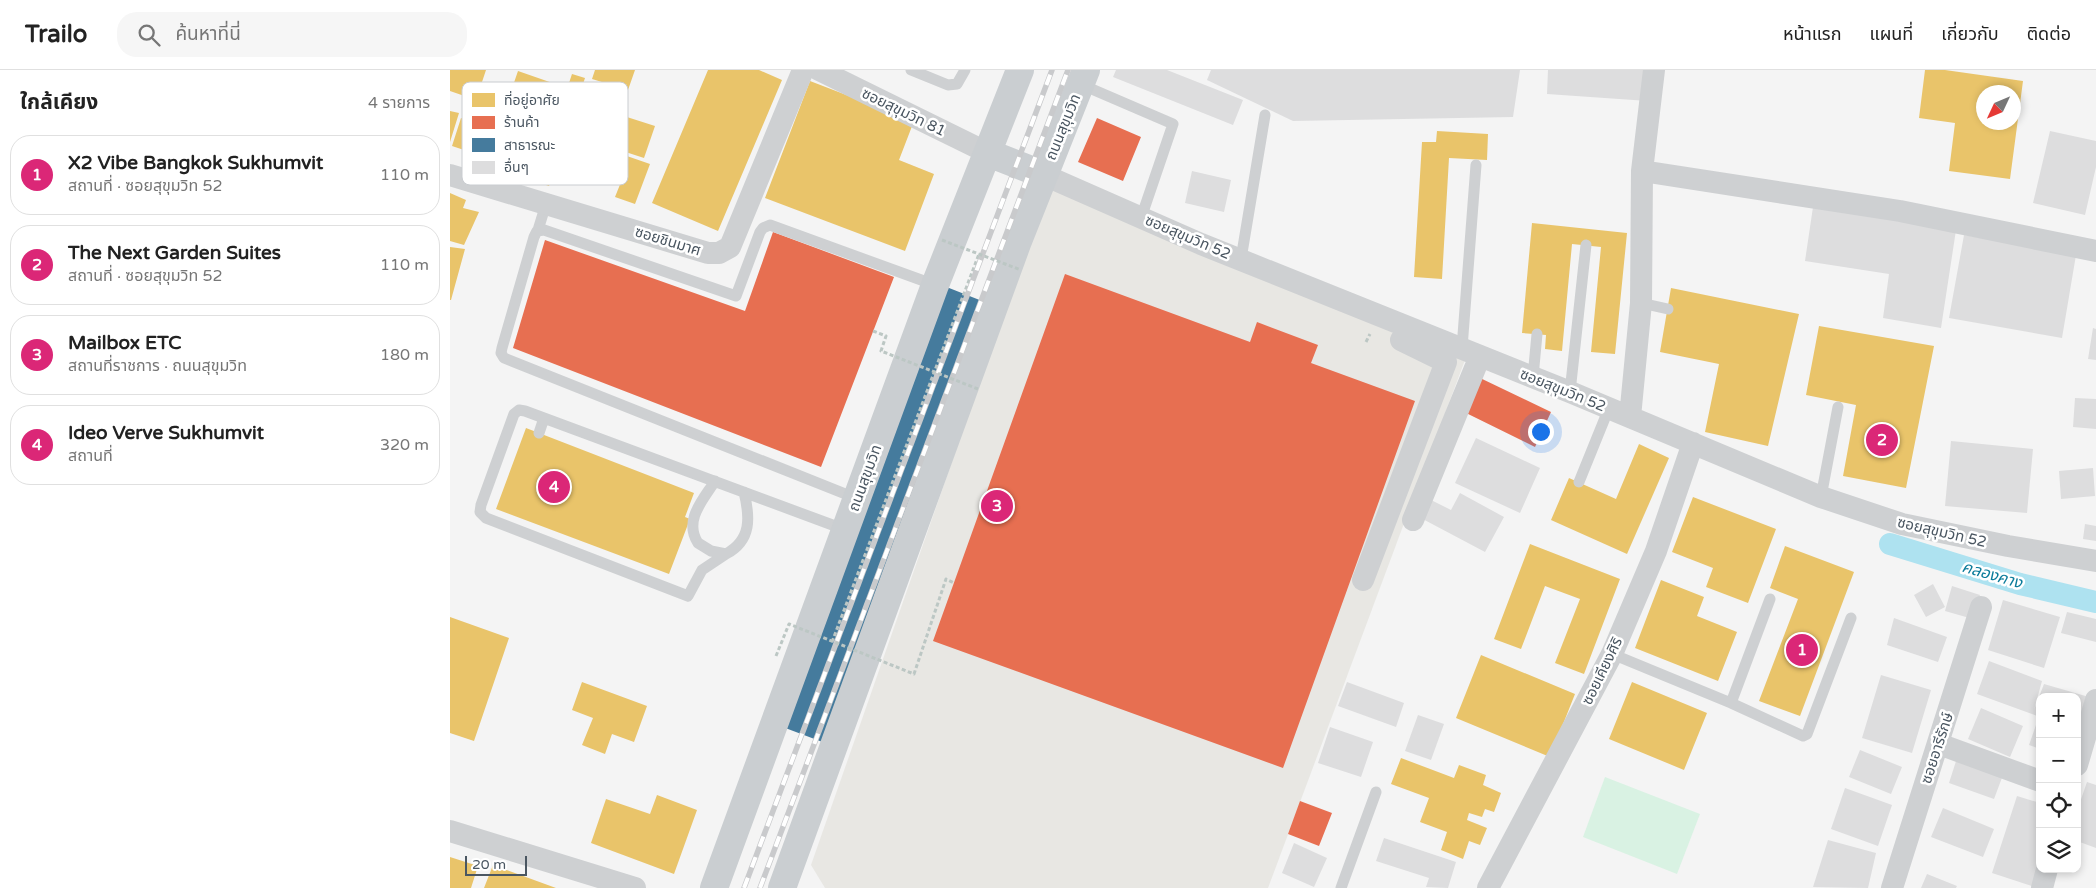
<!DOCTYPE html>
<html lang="th">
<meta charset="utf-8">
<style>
body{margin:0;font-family:"Varela Round","Noto Sans Thai",sans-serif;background:#f6f6f6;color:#222}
.controls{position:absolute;right:15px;bottom:15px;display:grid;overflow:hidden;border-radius:10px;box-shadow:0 2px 8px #0003}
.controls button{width:45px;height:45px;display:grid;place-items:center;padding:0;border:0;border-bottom:1px solid #e0e0e0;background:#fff;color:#222;font:25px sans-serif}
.compass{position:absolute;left:1526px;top:15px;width:45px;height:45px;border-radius:50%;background:#fff;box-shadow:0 2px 8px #0003;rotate:226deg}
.scale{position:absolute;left:15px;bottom:12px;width:62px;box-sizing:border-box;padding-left:5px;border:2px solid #4a5661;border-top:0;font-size:14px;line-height:18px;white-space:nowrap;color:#4a5661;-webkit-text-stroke:4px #fff;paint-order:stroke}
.you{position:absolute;left:1090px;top:361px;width:18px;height:18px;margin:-12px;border:4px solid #fff;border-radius:50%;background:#1a73e8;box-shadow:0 0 0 8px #1a73e833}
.badge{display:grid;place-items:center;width:32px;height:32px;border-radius:50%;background:#db2777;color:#fff;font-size:16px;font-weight:700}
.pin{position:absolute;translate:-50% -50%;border:2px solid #fff;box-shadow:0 1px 5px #0006}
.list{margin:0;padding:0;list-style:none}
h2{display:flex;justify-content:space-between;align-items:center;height:65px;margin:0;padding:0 20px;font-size:21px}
h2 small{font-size:16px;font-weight:400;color:#767676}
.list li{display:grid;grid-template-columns:32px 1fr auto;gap:15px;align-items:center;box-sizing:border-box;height:80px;margin:0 10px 10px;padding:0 10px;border:1px solid #e0e0e0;border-radius:20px}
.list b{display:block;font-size:19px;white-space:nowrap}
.list p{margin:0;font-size:16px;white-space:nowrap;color:#767676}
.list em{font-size:16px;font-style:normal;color:#767676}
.icon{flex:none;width:28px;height:28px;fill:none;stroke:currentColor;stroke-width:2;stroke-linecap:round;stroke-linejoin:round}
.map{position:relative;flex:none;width:1646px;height:818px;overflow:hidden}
header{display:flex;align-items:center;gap:30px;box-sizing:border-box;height:70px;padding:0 25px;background:#fff;border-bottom:1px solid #e0e0e0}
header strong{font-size:24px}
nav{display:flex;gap:28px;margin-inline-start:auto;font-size:18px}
.search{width:350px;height:45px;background:#f6f6f6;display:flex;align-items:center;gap:12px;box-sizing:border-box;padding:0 18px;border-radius:20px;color:#767676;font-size:19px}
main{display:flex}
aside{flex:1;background:#fff}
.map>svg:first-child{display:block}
</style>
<header>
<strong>Trailo</strong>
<div class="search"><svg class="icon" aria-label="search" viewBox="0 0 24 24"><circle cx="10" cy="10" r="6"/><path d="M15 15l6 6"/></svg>ค้นหาที่นี่</div>
<nav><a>หน้าแรก</a><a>แผนที่</a><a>เกี่ยวกับ</a><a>ติดต่อ</a></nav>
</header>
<main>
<aside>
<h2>ใกล้เคียง<small>4 รายการ</small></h2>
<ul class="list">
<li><span class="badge">1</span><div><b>X2 Vibe Bangkok Sukhumvit</b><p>สถานที่ · ซอยสุขุมวิท 52</p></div><em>110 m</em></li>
<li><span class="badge">2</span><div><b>The Next Garden Suites</b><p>สถานที่ · ซอยสุขุมวิท 52</p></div><em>110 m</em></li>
<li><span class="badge">3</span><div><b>Mailbox ETC</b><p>สถานที่ราชการ · ถนนสุขุมวิท</p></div><em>180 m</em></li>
<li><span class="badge">4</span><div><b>Ideo Verve Sukhumvit</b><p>สถานที่</p></div><em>320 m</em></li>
</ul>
</aside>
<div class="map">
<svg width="1646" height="818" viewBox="0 0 1646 818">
<rect width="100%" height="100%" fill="#f4f4f4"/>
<path fill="#e8e7e3" d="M 598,117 L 1015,290 L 818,818 L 375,818 L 361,795 Z"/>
<path fill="#d9f2e3" d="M 1155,707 L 1250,744 L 1227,804 L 1133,767 Z"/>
<path fill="#e9c46a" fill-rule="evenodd" d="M 0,0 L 36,0 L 26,30 L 0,21 Z
M 145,0 L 185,0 L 178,20 L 142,9 Z
M 258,0 L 309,0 L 332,10 L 268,161 L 202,133 Z
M 1475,0 L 1495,0 L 1573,11 L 1560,109 L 1499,101 L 1505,53 L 1469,48 ZM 1534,22 L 1564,22 L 1564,52 L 1534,52 Z
M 68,1 L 114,17 L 103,49 L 57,33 Z
M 122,4 L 135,8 L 128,29 L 115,25 Z
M 360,11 L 464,51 L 449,90 L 484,104 L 455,181 L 315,128 Z
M 155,40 L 205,56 L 194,88 L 145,72 Z
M 0,41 L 9,43 L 0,72 Z
M 11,48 L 25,52 L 17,81 L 2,76 Z
M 987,61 L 1038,64 L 1037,90 L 999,88 L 992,209 L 964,207 L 972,72 L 986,72 Z
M 90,65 L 113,73 L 99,116 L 75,108 Z
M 145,75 L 200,94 L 185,134 L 165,127 L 173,107 L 138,94 Z
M 0,123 L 16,130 L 13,138 L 29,142 L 14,175 L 0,171 Z
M 1082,153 L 1177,163 L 1165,284 L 1141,282 L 1151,177 L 1122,174 L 1112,281 L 1095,279 L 1096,265 L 1072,263 Z
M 0,177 L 15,179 L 1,230 L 0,230 Z
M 1221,218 L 1349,244 L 1318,376 L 1255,362 L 1269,294 L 1210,282 Z
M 1369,256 L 1484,276 L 1456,418 L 1393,406 L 1406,335 L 1356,325 Z
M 76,358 L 244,423 L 235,447 L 240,449 L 219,504 L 46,439 Z
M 1189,374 L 1219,388 L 1177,484 L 1101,450 L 1119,408 L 1166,429 Z
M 1243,427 L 1326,459 L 1298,533 L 1256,517 L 1263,498 L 1222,482 Z
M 1080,474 L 1170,509 L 1134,604 L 1105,593 L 1130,529 L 1095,516 L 1071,579 L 1044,569 Z
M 1335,476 L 1404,502 L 1350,646 L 1309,631 L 1348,529 L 1320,518 Z
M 1211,510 L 1254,527 L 1247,546 L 1287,562 L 1268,611 L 1185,578 Z
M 0,547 L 59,568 L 24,671 L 0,663 Z
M 1031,585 L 1125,624 L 1100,687 L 1006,648 Z
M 132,612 L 197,636 L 184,672 L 162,664 L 155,684 L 132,675 L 143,648 L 122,640 Z
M 1182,612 L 1257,643 L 1234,700 L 1159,669 Z
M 951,688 L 1004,708 L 1009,695 L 1036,705 L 1033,715 L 1051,723 L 1044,742 L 1035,739 L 1032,747 L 1019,743 L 1017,750 L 1037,758 L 1030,775 L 1019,771 L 1013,789 L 991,780 L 997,762 L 970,752 L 979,728 L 941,714 Z
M 207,725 L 247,740 L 224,804 L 141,773 L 156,729 L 200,744 Z
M 0,787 L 28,796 L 21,818 L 0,818 Z
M 43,795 L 106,818 L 34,818 Z"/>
<path fill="#e76f51" d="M 647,48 L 691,67 L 673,111 L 628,92 Z
M 323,162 L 444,207 L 371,397 L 63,278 L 95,170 L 295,241 Z
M 615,204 L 800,272 L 807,252 L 868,275 L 861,293 L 965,331 L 833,698 L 483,571 Z
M 1028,307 L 1101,342 L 1085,377 L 1012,341 Z
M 850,731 L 882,743 L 869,776 L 838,764 Z"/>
<path fill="#457b9d" d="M 494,216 L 555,240 L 391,679 L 330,656 Z"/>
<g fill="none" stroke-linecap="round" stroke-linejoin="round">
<path stroke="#aee2f0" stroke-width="22" d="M 1440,474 L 1570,514 L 1646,532"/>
</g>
<path fill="#ddddde" d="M 666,0 L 717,0 L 793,30 L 783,55 L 663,7 Z
M 761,0 L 1070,0 L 1063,47 L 843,51 L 757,10 Z
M 1098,0 L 1200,0 L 1198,31 L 1097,24 Z
M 1600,61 L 1646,71 L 1646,97 L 1635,145 L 1583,133 Z
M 742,101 L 781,110 L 774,142 L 735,133 Z
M 1363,137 L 1506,160 L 1491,258 L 1433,248 L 1439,204 L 1355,191 Z
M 1514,165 L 1626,185 L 1612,268 L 1499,248 Z
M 1643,258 L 1646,259 L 1646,290 L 1638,289 Z
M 1625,328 L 1646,329 L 1646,359 L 1623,357 Z
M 1026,368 L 1090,398 L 1070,443 L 1005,413 Z
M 1501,371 L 1583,379 L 1577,443 L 1495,436 Z
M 1643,398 L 1645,426 L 1611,429 L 1609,401 Z
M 1010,423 L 1054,447 L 1035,482 L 967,446 L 977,428 L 1001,440 Z
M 1635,454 L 1646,456 L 1646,471 L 1633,469 Z
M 1483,514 L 1495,537 L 1476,547 L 1464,525 Z
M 1502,516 L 1530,525 L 1523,549 L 1495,541 Z
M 1553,530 L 1610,547 L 1594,598 L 1538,580 Z
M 1617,542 L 1646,549 L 1646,572 L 1611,563 Z
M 1444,548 L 1497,567 L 1488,592 L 1437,575 Z
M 1539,591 L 1592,611 L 1584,640 L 1594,614 L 1639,627 L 1633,648 L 1627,646 L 1627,627 L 1590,627 L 1590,647 L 1527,624 Z
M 1431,605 L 1481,620 L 1462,683 L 1412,668 Z
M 897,612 L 954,633 L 946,657 L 888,636 Z
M 1531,638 L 1573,656 L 1560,687 L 1518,669 Z
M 968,645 L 994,654 L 981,690 L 955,681 Z
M 1587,652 L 1590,653 L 1590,679 L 1579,675 Z
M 880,657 L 923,672 L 911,707 L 868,693 Z
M 1410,680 L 1452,697 L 1441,724 L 1399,707 Z
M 1507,688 L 1553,705 L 1544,729 L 1499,713 Z
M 1637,712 L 1646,715 L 1646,778 L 1627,771 L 1627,741 Z
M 1395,718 L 1442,735 L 1428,776 L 1381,759 Z
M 1567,726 L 1590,733 L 1590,799 L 1585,817 L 1542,803 Z
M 1493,738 L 1544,759 L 1533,787 L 1481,767 Z
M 934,768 L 1006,792 L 998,818 L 976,817 L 979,808 L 926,791 Z
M 1378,770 L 1426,783 L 1418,818 L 1363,817 Z
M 844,773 L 877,788 L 864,817 L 832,803 Z
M 1477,804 L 1507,816 L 1506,818 L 1471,818 Z"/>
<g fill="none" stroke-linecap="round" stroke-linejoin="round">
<path stroke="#bcc7c4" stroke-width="3" stroke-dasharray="4 2.5" stroke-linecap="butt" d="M 916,272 L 920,264
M 382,572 L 529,184"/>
<path stroke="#ced0d2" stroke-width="11" d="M 461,0 L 498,15 L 507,14 L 515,0
M 630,14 L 723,54 L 691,148
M 88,160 L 96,134
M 791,189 L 815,45
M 1191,233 L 1218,239
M 1012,278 L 1026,95
M 1083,307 L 1087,264
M 1120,322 L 1136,175
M 89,363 L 94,348
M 265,411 C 254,429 233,450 248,473 L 261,481 L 276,484 C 302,470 300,447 294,422
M 1129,412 L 1159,338
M 1371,427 L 1388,337
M 408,429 L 54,288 L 51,283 L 52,278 L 84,167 L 87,161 L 94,160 L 286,226 L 310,162 L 313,158 L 320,155 L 485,215
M 276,484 L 252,500 L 238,526 L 36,448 L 30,442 L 31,435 L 64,344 L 69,340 L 75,341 L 396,460
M 1162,584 L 1281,633 L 1353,666 L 1357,664 L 1401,548
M 1281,633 L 1320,529
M 891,818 L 926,722"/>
<path stroke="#ced0d2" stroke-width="22" d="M 369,0 L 538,83
M 1192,101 L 1450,141 L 1646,181
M 0,105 L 258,183 L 269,183 L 280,177 L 353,0
M 594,105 L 751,174 L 1120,322 L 1371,427 L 1452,454 L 1558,476 L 1646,491
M 1180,347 L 1191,233 L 1192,101 L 1204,0
M 963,450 L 1030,286
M 913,510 L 996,292 L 951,270
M 1489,674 L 1590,711
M 1627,695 L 1646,630
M 0,761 L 185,818
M 1038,818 L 1162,584 L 1206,481 L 1243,373
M 1442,818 L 1531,537
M 1592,818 L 1597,799"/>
<path stroke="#caced1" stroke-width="28" d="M 538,83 L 594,105
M 264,818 L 485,215 L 570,0
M 332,818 L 568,171 L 636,0"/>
<defs>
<path id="rail" d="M 294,818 L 602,0
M 310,818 L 618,0"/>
</defs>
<use href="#rail" stroke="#c9cacc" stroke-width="5.5"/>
<use href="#rail" stroke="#fff" stroke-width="4" stroke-dasharray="11" stroke-linecap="butt"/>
<path stroke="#bcc7c4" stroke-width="3" stroke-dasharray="4 2.5" stroke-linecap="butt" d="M 492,170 L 571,200
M 423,261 L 436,266 L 431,281 L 528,319
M 326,586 L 339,554 L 464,604 L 496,509 L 504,513"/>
</g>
<g text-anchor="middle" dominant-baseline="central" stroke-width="5" stroke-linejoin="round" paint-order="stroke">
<g font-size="15" fill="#4a5661" stroke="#fff">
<text transform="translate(454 42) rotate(26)">ซอยสุขุมวิท 81</text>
<text transform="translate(613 57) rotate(-68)">ถนนสุขุมวิท</text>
<text transform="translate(738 167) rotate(23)">ซอยสุขุมวิท 52</text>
<text transform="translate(218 171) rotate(17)">ซอยชินมาศ</text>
<text transform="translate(1113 320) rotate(22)">ซอยสุขุมวิท 52</text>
<text transform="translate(415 408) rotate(-70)">ถนนสุขุมวิท</text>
<text transform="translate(1492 462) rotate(13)">ซอยสุขุมวิท 52</text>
<text transform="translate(1152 601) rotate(-64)">ซอยเคียงศิริ</text>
<text transform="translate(1487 678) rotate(-72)">ซอยอารีรักษ์</text>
</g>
<g font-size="16" font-style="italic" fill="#0c7c9b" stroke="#fff">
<text transform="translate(1542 505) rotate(16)">คลองคาง</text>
</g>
</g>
<rect x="12" y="12" width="166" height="103" rx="8" fill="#fff" stroke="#c9ccd0" stroke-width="1"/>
<rect x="22" y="23" width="23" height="14" fill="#e9c46a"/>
<rect x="22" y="46" width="23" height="13" fill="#e76f51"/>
<rect x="22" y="68" width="23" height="14" fill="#457b9d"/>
<rect x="22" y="91" width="23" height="13" fill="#ddddde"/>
<g font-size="14" fill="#4a5661">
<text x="54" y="35">ที่อยู่อาศัย</text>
<text x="54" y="57">ร้านค้า</text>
<text x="54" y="80">สาธารณะ</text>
<text x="54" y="102">อื่นๆ</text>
</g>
</svg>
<div class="controls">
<button>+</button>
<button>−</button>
<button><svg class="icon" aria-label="locate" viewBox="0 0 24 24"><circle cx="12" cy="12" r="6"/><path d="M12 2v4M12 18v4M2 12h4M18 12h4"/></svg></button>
<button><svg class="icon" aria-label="layers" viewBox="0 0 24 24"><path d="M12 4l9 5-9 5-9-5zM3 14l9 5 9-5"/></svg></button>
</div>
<svg class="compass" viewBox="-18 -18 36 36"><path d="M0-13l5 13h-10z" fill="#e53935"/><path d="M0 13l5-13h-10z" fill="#767676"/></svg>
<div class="scale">20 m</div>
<div class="you"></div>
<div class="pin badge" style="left:1352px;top:580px">1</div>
<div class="pin badge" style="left:1432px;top:370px">2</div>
<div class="pin badge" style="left:547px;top:436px">3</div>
<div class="pin badge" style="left:104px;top:417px">4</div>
</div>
</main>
